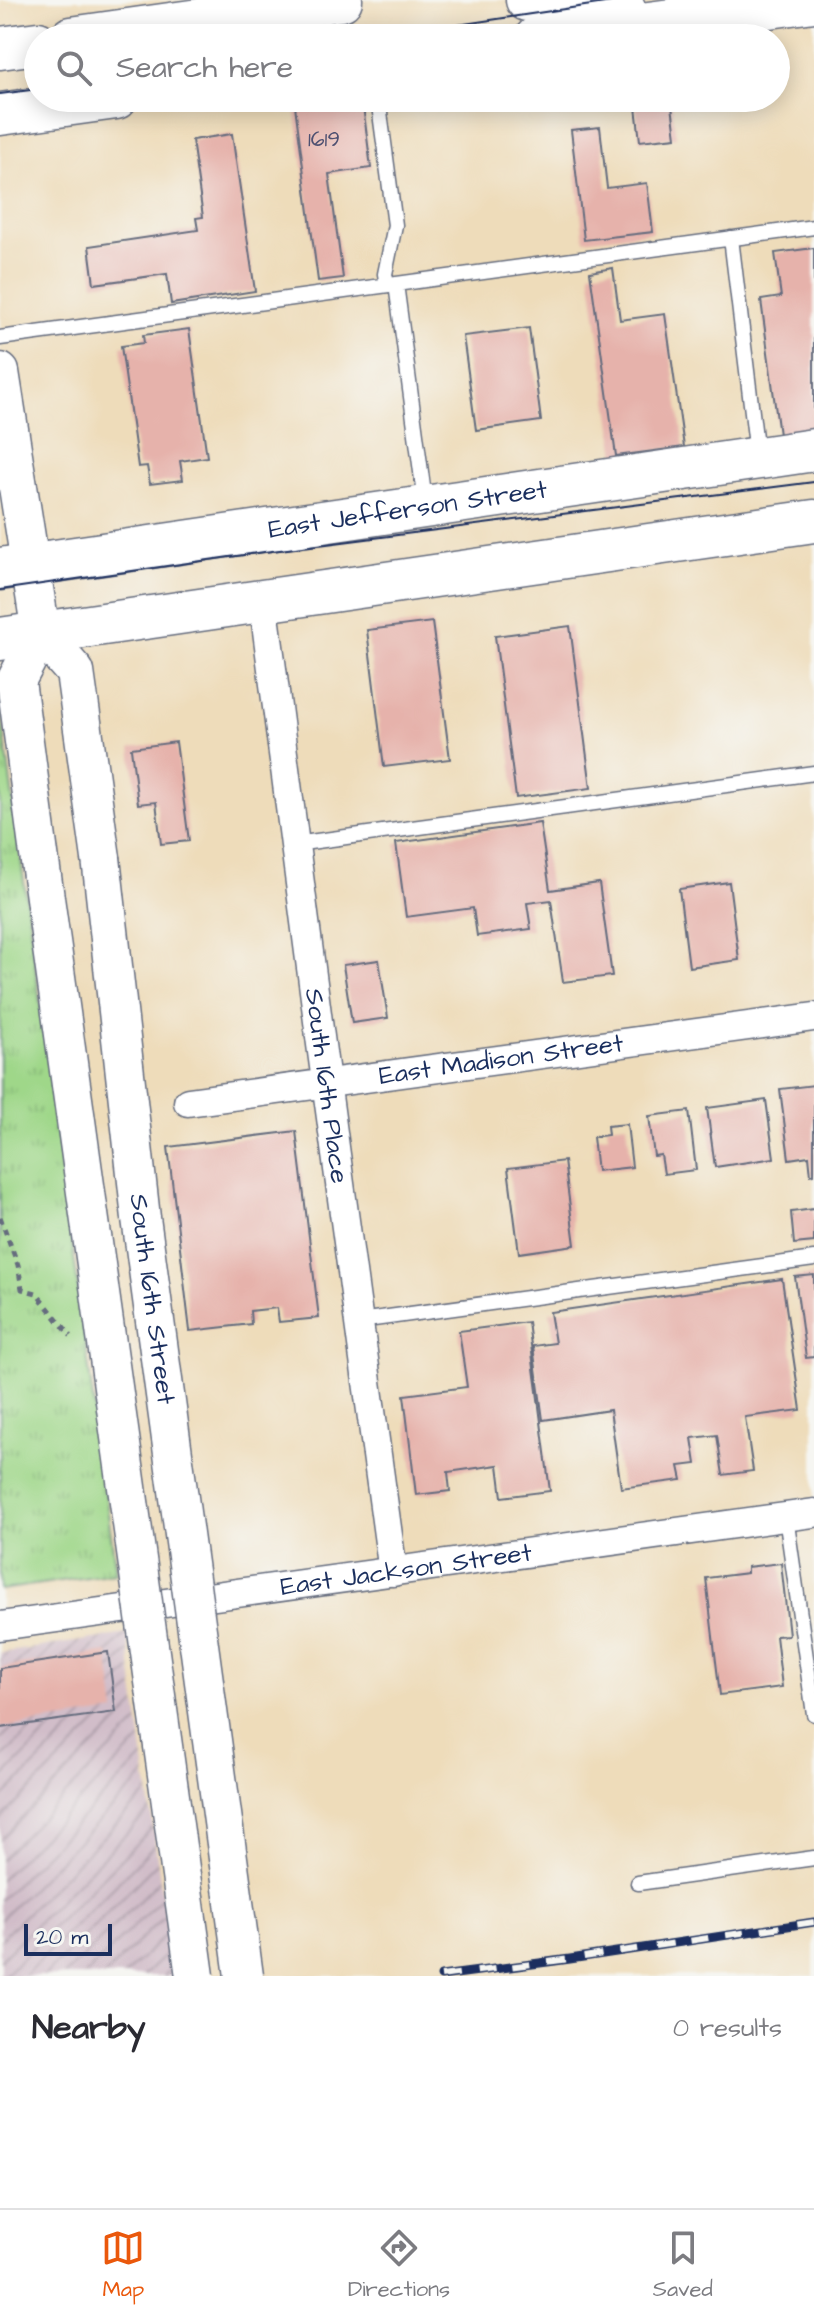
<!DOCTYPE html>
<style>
body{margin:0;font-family:"Architects Daughter",sans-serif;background:#f7f7f7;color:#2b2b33}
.scale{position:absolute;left:24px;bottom:20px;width:88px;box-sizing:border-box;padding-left:8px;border:4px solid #1b2f5e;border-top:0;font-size:22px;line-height:28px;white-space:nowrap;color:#1b2f5e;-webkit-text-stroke:6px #f6f6f2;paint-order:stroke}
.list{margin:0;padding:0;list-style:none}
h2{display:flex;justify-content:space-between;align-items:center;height:104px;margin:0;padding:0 32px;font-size:34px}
h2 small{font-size:26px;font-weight:400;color:#7c7c81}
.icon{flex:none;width:44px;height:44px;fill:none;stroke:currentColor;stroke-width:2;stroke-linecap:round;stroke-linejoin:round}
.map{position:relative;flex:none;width:814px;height:1976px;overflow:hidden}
.search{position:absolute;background:#fff;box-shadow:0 4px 20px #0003;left:24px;right:24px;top:24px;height:88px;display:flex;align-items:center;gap:20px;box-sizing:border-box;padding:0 28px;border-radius:44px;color:#7c7c81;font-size:30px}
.sheet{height:232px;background:#fff}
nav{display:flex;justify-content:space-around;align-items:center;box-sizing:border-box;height:112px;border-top:2px solid #e1e1e2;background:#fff;font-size:22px;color:#7c7c81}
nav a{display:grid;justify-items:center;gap:4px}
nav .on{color:#ea580c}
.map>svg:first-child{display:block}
</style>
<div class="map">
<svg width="814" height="1976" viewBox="0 0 814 1976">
<defs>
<pattern id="industrial-furrows" width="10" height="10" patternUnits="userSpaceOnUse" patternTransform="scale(2)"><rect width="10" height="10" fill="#d1bdc9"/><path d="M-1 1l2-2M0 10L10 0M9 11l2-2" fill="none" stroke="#a99aa6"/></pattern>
<pattern id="park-tufts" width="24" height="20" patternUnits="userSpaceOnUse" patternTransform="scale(2)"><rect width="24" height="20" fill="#9fd789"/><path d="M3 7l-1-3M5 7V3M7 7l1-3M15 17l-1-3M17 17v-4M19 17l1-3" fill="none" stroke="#88b979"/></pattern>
</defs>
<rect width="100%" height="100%" fill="#f6f6f2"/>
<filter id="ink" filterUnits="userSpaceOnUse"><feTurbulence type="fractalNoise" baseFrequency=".0125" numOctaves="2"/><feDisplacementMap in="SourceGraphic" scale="16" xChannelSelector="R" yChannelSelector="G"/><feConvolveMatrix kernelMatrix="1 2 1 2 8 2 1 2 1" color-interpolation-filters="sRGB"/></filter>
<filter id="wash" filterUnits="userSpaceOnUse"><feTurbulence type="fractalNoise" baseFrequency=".006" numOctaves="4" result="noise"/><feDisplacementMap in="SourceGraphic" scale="32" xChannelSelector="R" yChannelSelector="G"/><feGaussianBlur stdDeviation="1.8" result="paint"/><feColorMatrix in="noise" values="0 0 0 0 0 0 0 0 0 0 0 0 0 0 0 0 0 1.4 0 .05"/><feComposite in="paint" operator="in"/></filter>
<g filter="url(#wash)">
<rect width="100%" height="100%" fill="#eedcba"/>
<path fill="url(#industrial-furrows)" d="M 127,1634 L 173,1976 L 0,1976 L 0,1653 Z"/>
<path fill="url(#park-tufts)" stroke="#5d8374" stroke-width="2" d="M 0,702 L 116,1573 L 0,1590 Z"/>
<g id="blocks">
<path fill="#e6b2ab" d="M 294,98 L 362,98 L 371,168 L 329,174 L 343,278 L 318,281 Z
M 635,98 L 671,98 L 676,137 L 640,141 Z
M 600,127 L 607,188 L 647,183 L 653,232 L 584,240 L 571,130 Z
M 232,134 L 255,291 L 171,304 L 167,274 L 94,284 L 89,246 L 198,230 L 196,218 L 203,217 L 192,140 Z
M 814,248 L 814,431 L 779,435 L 761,300 L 781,297 L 775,253 Z
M 613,268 L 620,320 L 665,314 L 684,447 L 616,456 L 590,272 Z
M 529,328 L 541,421 L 476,430 L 463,336 Z
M 189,329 L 207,457 L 180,461 L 183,480 L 150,484 L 147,466 L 138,467 L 121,346 L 144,343 L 143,335 Z
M 432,622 L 450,759 L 384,767 L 367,630 Z
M 570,626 L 591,788 L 516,798 L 495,636 Z
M 176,742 L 189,841 L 161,844 L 156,802 L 138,804 L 131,748 Z
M 540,823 L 550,890 L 599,883 L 612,976 L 563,982 L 551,900 L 527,903 L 531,929 L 477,936 L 473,908 L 406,917 L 396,843 Z
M 729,882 L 739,960 L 689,967 L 679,889 Z
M 379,960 L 388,1018 L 352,1023 L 343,965 Z
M 814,1085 L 814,1174 L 811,1175 L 809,1156 L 789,1159 L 780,1089 Z
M 766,1100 L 774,1158 L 715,1167 L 707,1108 Z
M 689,1111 L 696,1170 L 664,1174 L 661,1155 L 654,1156 L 649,1116 Z
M 627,1124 L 632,1167 L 597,1171 L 593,1137 L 608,1135 L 607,1126 Z
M 296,1131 L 319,1318 L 279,1322 L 277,1308 L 250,1311 L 251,1324 L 190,1331 L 168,1147 Z
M 564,1161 L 575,1245 L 519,1253 L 508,1168 Z
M 814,1209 L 814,1242 L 794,1244 L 791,1212 Z
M 814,1275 L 814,1357 L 806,1358 L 795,1277 Z
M 782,1279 L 801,1410 L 745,1417 L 753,1471 L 723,1475 L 717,1435 L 692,1438 L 696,1464 L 679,1466 L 682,1480 L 621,1488 L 610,1410 L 543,1420 L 533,1346 L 555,1343 L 550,1312 Z
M 528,1322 L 550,1491 L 502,1497 L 498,1465 L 448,1472 L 450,1491 L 416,1495 L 404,1395 L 467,1387 L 459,1331 Z
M 781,1563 L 789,1635 L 776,1636 L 782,1687 L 720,1695 L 706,1578 L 747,1573 L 747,1567 Z
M 108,1652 L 116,1712 L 0,1728 L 0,1668 Z"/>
</g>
</g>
<g filter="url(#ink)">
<use href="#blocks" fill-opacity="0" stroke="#656c7e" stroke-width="2"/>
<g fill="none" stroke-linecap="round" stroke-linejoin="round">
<defs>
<path id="lane" d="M 378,98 L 395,225 L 385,274 L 387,285
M 731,238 L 757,454
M 396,284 L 425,502
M 0,338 L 814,227
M 295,844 L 814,773
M 359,1321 L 814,1259
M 786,1517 L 814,1714
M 638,1883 L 814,1858"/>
<g id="street">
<path id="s1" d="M 263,600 L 322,1052 L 393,1572"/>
<path id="s2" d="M 188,1102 L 814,1017"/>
<path id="s3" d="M 0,1626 L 814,1513"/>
</g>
<path id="secondary" d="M 0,372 L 41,633 L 75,672 L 101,858
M 40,862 L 16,681 L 41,633"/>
<g id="primary">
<path d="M 527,0 L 624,8"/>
<path d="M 71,38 L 341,0"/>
<path d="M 536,38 L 814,1"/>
<path d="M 0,48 L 38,43"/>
<path d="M 0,114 L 116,98"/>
<path id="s4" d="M 0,569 L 814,450"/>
<path d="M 0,639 L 814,521"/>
</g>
</defs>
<use href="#lane" stroke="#656c7e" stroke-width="17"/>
<use href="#street" stroke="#656c7e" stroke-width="31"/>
<use href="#secondary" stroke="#656c7e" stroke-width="41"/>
<use href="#primary" stroke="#656c7e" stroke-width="45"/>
<path stroke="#656c7e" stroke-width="5" stroke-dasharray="6 6" stroke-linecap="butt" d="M 0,1217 L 18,1265 L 22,1289 L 36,1293 L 71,1336"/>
<use href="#lane" stroke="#fff" stroke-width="14"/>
<use href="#street" stroke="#fff" stroke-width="28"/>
<use href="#secondary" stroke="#fff" stroke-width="38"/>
<use href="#primary" stroke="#fff" stroke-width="42"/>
<path stroke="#1b2f5e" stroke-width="2" d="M 371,38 L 625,0
M 0,94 L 38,89
M 0,590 L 264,552 L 814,482"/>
<defs>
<path id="rail" d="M 441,1976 L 570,1959 L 814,1922"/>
</defs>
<use href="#rail" stroke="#1b2f5e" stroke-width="9"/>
<use href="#rail" stroke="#f6f6f2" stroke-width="6" stroke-dasharray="18" stroke-linecap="butt"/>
<defs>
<g id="secondary-bridge">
<path id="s5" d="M 101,858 L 141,1218 L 244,1976"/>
<path d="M 40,862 L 195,1976"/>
</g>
</defs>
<use href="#secondary-bridge" stroke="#656c7e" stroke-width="41" stroke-linecap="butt"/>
<use href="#secondary-bridge" stroke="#fff" stroke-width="38"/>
</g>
</g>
<g text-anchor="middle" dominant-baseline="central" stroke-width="6" stroke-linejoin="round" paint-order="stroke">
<g font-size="22" fill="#4e5071">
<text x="324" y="139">1619</text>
</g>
<g font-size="26" fill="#1b2f5e" stroke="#f6f6f2">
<text stroke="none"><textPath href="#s4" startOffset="412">East Jefferson Street</textPath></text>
<text stroke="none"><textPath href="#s2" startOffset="316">East Madison Street</textPath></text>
<text stroke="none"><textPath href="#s1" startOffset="490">South 16th Place</textPath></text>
<text stroke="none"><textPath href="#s5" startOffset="444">South 16th Street</textPath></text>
<text stroke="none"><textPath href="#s3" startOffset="410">East Jackson Street</textPath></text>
</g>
</g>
</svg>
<div class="scale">20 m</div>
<div class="search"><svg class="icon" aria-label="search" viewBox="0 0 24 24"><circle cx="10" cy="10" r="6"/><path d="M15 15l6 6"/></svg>Search here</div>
</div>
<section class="sheet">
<h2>Nearby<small>0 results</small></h2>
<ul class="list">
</ul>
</section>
<nav>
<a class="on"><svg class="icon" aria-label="map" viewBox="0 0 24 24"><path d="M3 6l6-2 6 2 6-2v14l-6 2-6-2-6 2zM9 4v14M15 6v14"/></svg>Map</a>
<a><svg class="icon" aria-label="directions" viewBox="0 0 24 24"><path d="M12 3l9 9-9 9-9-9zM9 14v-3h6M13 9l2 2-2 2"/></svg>Directions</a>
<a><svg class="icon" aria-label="saved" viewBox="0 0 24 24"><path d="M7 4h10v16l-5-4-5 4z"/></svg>Saved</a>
</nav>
